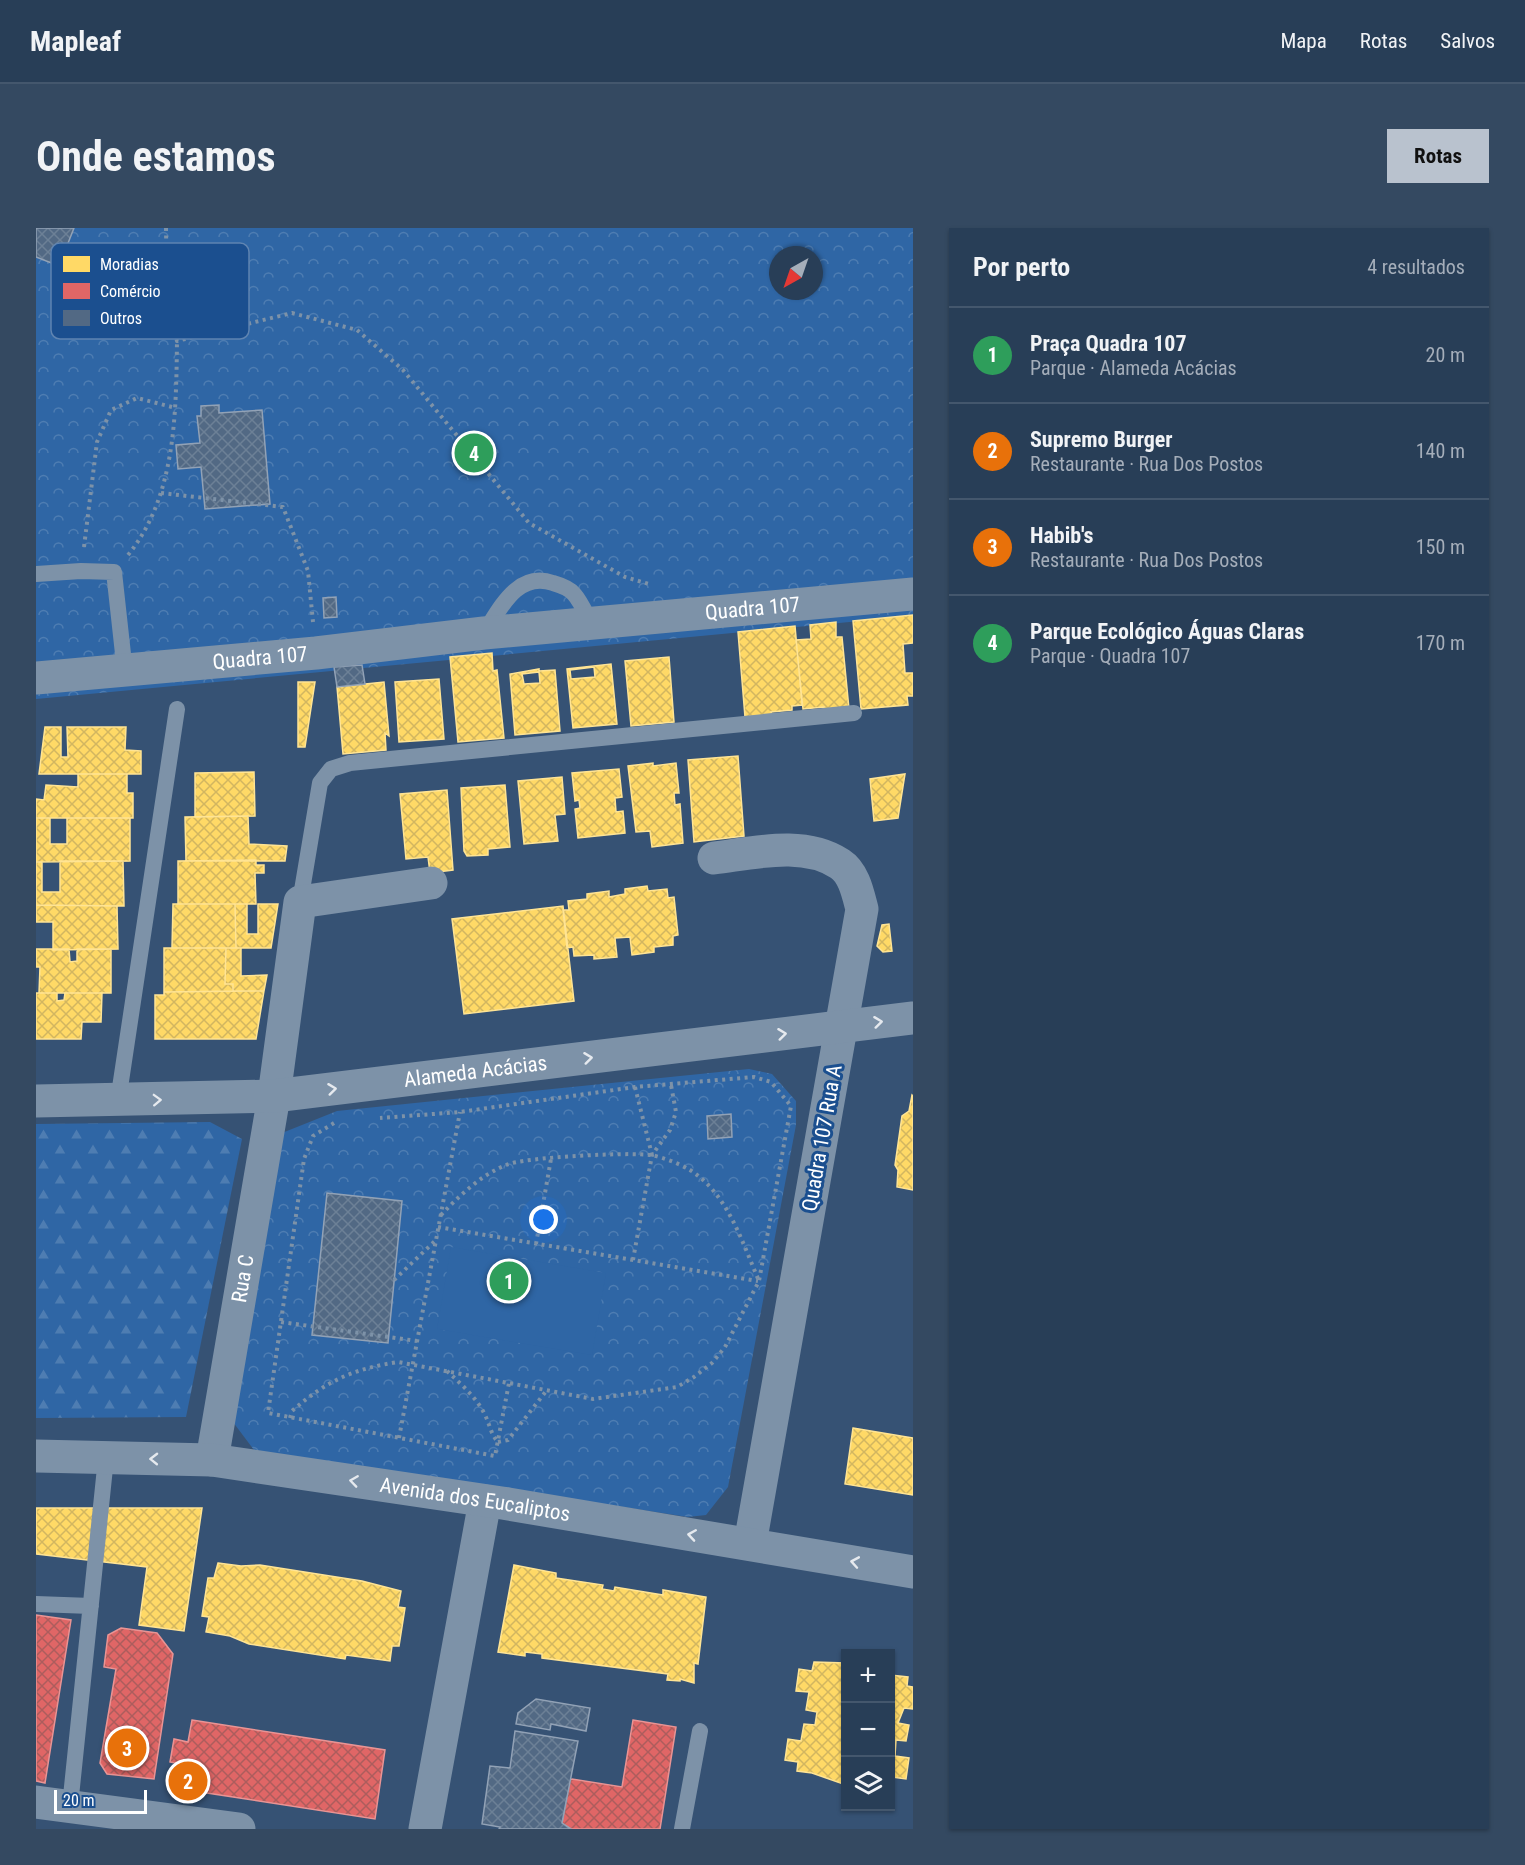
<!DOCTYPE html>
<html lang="pt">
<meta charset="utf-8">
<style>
body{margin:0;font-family:"Roboto Condensed",sans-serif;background:#344961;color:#f1f3f6}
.controls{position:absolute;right:18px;bottom:18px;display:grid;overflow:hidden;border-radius:0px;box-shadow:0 2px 4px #0004}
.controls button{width:54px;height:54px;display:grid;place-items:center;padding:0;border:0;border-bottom:2px solid #44576d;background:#283e57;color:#f1f3f6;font:30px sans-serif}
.compass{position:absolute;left:733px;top:18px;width:54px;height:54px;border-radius:50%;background:#283e57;box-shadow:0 2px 4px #0004;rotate:220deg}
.scale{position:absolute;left:18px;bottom:15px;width:93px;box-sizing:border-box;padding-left:6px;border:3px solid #fff;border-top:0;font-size:16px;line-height:21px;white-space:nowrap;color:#fff;-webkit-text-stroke:4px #1b4f8f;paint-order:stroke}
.you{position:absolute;left:508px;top:992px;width:21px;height:21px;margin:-15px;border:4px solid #fff;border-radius:50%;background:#1a73e8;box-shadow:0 0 0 9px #1a73e833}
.badge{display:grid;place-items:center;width:39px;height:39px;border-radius:50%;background:#b9c2ce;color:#fff;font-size:20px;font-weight:700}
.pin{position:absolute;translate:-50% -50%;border:3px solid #fff;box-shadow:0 2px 6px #0006}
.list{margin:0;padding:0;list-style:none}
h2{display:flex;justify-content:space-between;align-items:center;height:78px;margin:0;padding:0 24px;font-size:26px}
h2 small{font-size:20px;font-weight:400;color:#a5aeba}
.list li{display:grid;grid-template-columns:39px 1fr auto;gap:18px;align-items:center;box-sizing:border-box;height:96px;padding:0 24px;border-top:2px solid #44576d}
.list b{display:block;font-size:22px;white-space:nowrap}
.list p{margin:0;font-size:20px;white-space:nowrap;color:#a5aeba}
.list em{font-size:20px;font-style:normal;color:#a5aeba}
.icon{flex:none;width:33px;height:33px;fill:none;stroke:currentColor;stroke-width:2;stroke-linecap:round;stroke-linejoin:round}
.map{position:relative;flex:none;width:877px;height:1601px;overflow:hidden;border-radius:0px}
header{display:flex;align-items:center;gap:36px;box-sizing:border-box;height:84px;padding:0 30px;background:#283e57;border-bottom:2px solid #44576d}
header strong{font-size:28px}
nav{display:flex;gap:33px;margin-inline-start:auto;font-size:21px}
.intro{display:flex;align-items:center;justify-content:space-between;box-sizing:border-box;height:144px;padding:0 36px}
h1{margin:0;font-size:42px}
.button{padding:15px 27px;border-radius:0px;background:#b9c2ce;color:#111;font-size:21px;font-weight:700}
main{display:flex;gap:36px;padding:0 36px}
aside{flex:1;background:#283e57;border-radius:0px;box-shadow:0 2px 4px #0004}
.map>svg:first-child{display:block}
</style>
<header>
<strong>Mapleaf</strong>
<nav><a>Mapa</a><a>Rotas</a><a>Salvos</a></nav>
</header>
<div class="intro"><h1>Onde estamos</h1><a class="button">Rotas</a></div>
<main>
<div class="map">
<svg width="877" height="1601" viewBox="0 0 877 1601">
<defs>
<pattern id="forest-firs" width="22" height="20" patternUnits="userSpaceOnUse" patternTransform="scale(1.5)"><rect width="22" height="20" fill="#2f66a5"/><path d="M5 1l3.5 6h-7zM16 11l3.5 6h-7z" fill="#4e7db2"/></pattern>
<pattern id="park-crowns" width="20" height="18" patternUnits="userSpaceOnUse" patternTransform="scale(1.5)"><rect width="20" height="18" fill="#2f66a5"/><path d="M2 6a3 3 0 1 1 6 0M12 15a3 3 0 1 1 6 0" fill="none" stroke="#4e7db2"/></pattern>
<pattern id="homes-cross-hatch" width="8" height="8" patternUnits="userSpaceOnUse" patternTransform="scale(1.5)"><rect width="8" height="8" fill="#ffd966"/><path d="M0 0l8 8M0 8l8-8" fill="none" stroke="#d2b660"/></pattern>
<pattern id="shops-cross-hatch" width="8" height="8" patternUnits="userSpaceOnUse" patternTransform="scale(1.5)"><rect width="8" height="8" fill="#e06666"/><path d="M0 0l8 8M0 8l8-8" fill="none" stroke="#ac5d5d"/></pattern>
<pattern id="building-cross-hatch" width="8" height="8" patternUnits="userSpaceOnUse" patternTransform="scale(1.5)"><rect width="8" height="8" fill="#526984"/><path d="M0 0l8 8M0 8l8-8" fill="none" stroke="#6c8096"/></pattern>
</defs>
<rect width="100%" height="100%" fill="#365274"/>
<path fill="url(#forest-firs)" d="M 174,894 L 206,911 L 150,1189 L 0,1190 L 0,896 Z"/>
<path fill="url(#park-crowns)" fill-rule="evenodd" d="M 0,0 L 877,0 L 877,388 L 0,471 ZM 742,27 L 778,27 L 778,63 L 742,63 Z
M 713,841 L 736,846 L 760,873 L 760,897 L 692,1259 L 670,1287 L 652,1289 L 218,1222 L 197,1194 L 246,905 L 301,883 Z"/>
<path fill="#2f66a5" d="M 415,1019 L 570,1045 L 556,1127 L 401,1101 Z"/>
<path fill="url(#homes-cross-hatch)" stroke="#ffe494" stroke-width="1.5" fill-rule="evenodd" d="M 877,387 L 877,415 L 867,416 L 869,445 L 877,445 L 877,468 L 871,468 L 872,477 L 825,481 L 817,393 Z
M 800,394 L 800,409 L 806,409 L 813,481 L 788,483 L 788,479 L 767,481 L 760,412 L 775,411 L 774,397 Z
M 759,398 L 766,477 L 756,478 L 756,482 L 735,484 L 736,487 L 709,489 L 702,404 Z
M 456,425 L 457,443 L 461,442 L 468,510 L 422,514 L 414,429 Z
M 633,429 L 638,494 L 595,498 L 589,433 Z
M 575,436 L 581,496 L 537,500 L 531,441 ZM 558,439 L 559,449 L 535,451 L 534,442 Z
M 503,441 L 503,443 L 519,442 L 524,503 L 479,507 L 474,446 ZM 503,444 L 504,455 L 488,456 L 486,446 Z
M 403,451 L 408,511 L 363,514 L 359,454 Z
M 262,454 L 279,454 L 269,519 L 262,519 Z
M 348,454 L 353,508 L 349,505 L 350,522 L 307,526 L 301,459 Z
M 9,499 L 25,499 L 25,529 L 32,529 L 31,499 L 90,499 L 89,522 L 105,523 L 105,546 L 3,546 Z
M 702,528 L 708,608 L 658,614 L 652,532 Z
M 617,535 L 617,538 L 640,535 L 643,565 L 638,565 L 639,577 L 644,576 L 647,615 L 616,619 L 614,603 L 600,604 L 592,538 Z
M 583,541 L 586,569 L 579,570 L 580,584 L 587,583 L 589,605 L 542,610 L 539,581 L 544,580 L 543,572 L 539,573 L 536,545 Z
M 218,544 L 219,588 L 159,589 L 159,545 Z
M 42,546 L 91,546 L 91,565 L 97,565 L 97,590 L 0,590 L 0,571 L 8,572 L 10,557 L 42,559 Z
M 869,546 L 862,590 L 838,593 L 834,551 Z
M 526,549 L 529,586 L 519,587 L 522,613 L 488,616 L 482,553 Z
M 469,557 L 474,619 L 452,621 L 452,627 L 431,628 L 428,623 L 425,560 Z
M 411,562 L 417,642 L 394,645 L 392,629 L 370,631 L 364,566 Z
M 212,588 L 213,616 L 251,618 L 249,633 L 150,633 L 149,589 Z
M 0,590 L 14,590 L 14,616 L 31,616 L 31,590 L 94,590 L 94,633 L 0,634 Z
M 220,632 L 220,637 L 228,637 L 228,645 L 219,645 L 220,676 L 142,676 L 142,633 Z
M 24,633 L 87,633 L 88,678 L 0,677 L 0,634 L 6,634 L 6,664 L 24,664 Z
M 611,658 L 612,663 L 631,661 L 632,670 L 638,669 L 642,707 L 637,708 L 637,717 L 618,719 L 618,724 L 596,727 L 594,709 L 579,710 L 581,729 L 558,731 L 558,727 L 538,728 L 537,719 L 531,720 L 527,682 L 533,682 L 532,673 L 551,671 L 551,666 L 573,663 L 573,669 L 589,666 L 589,661 Z
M 137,676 L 199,676 L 200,720 L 136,720 Z
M 199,676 L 211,676 L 211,706 L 222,706 L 222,676 L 242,676 L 235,720 L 200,720 Z
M 0,677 L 81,678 L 82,721 L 17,722 L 17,694 L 0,694 Z
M 527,678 L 538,773 L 428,786 L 416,691 Z
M 853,696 L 856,723 L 847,724 L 841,718 L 846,697 Z
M 128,720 L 190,720 L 189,756 L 197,756 L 197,763 L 128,764 Z
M 190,720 L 205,720 L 205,748 L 231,747 L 228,763 L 197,763 L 197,756 L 189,756 Z
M 0,721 L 33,721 L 34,734 L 41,733 L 41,721 L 75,721 L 75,765 L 3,765 L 4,739 L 0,739 Z
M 228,763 L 220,811 L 119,811 L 119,767 L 128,767 L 128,764 Z
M 0,765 L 21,765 L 21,773 L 28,772 L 29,765 L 66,765 L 65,794 L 46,794 L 45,811 L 0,811 Z
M 876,867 L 877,868 L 877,962 L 861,959 L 862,942 L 859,937 L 866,888 L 873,883 Z
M 817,1200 L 877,1210 L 877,1267 L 809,1256 Z
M 0,1280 L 166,1280 L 148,1403 L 103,1397 L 111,1339 L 0,1326 Z
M 182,1335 L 205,1338 L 224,1337 L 326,1353 L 365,1363 L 362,1379 L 369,1380 L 363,1418 L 356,1418 L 354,1433 L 310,1427 L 309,1431 L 213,1416 L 194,1408 L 170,1404 L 173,1389 L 166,1388 L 172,1350 L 178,1350 Z
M 478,1337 L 520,1345 L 520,1350 L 567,1357 L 566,1361 L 578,1363 L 579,1359 L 627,1367 L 627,1362 L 670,1369 L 662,1436 L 658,1435 L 658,1455 L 644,1451 L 644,1453 L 631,1452 L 632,1446 L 506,1430 L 506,1426 L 489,1424 L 489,1428 L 462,1424 Z
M 778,1434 L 810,1435 L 810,1557 L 776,1545 L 761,1543 L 762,1534 L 749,1532 L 752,1511 L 765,1513 L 768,1496 L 779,1497 L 781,1484 L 770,1482 L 773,1464 L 760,1463 L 763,1441 L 776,1443 Z
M 854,1447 L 872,1449 L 871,1458 L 877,1459 L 877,1481 L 868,1480 L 862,1495 L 873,1497 L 870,1513 L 860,1512 L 859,1528 L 873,1530 L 870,1551 L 856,1549 L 855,1558 Z"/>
<path fill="url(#shops-cross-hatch)" stroke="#e99494" stroke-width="1.5" d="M 0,1387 L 35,1392 L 9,1555 L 0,1553 Z
M 85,1400 L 121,1405 L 137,1426 L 118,1551 L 71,1546 L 64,1535 L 80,1441 L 68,1439 L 72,1407 Z
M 156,1492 L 349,1522 L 339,1591 L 145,1561 L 148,1537 L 134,1534 L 138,1511 L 152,1514 Z
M 597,1492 L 640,1499 L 624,1601 L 535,1601 L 526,1595 L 533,1553 L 536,1551 L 586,1559 Z"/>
<path fill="url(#building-cross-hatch)" stroke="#92a2b6" stroke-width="1.5" d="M 0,0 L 38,0 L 23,38 L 0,29 Z
M 183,177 L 183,185 L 226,182 L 234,276 L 169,281 L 165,239 L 142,241 L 140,217 L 164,215 L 161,188 L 165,188 L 165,178 Z
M 300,369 L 301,389 L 288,390 L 287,370 Z
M 326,437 L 329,456 L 301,459 L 298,439 Z
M 695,886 L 696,909 L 672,911 L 671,888 Z
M 291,965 L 366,973 L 352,1115 L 276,1107 Z
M 500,1471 L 554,1480 L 550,1503 L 515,1496 L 514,1502 L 480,1496 L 482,1485 Z
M 479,1503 L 542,1513 L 526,1595 L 535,1601 L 463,1601 L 464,1599 L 446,1596 L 454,1538 L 474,1540 Z"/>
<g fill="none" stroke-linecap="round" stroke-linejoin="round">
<path stroke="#7d92a8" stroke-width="4" stroke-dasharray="3 4.5" stroke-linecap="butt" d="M 130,0 L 131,75 L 141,113 L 256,85 L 321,102 L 367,142 L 493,295 L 589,349 L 613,356
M 125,265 L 247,279 L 272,343 L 277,394
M 48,319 L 61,214 L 75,182 L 101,170 L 140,180
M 92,327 C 140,268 140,186 141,113
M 599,859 L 616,927
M 298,895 L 277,908 L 268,931 L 232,1185 L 459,1228 L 473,1155
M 405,987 C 423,968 445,947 470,937 C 488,929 594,924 615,927 C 626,929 644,936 654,942 C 692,966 706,1014 723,1053
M 402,999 L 722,1053
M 500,1016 L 515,931
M 597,1032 L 616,927 L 634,902 L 640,884 L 635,857
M 358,1052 L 399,1013
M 245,1094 L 381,1113
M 411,1143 C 425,1156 441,1170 449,1187 C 454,1197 454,1204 461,1213
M 254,1190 L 256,1183 C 290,1153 317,1141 362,1134 L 557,1171 L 641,1159 L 658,1149 L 676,1135 L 689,1119 L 723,1053 L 755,878 L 735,854 L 718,849 L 599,859 L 424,884 L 344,890
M 363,1210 L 424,884
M 462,1214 L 472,1212 L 511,1162"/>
<path stroke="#7d92a8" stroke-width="16" d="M 0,346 L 45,343 L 78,344 L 89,444
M 448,405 C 465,379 482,343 517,355 C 524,357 534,361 538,366 C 545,374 550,386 555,395
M 264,674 L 284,555 L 295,541 L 314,535 L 818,485
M 82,873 L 141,481
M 0,1376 L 55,1378
M 34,1578 L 70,1230
M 646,1601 L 664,1503"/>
<g stroke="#7d92a8" stroke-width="33">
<path id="s1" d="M 0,450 L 280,425 L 448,405 L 877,366"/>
<path d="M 678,630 C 718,625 768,612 804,636 C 818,645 822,666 826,681 L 714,1316"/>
<path id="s2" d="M 176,1232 L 238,868 L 264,674 L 395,655"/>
<path d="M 0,1574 L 203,1601"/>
<path d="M 389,1601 L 449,1273"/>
</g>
<g stroke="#7d92a8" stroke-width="33">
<path id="s3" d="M 0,873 L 238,868 L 877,790"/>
<path id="s4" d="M 0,1228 L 176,1232 L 466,1275 L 877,1344"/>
</g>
</g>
<defs><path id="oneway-chevron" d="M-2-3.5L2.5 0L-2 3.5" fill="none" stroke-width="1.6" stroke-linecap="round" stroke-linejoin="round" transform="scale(1.5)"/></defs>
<g stroke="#e5e9ee">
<use href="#oneway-chevron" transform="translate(842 794) rotate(-7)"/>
<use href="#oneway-chevron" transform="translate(746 806) rotate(-7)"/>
<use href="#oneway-chevron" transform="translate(552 830) rotate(-7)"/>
<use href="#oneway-chevron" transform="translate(296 861) rotate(-7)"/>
<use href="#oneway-chevron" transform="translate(121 872) rotate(-2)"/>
<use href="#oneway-chevron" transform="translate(118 1231) rotate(-179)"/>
<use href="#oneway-chevron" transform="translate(318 1253) rotate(-172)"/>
<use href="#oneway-chevron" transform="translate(656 1307) rotate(-171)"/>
<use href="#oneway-chevron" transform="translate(819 1334) rotate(-170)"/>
</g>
<g text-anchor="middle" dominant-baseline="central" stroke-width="6" stroke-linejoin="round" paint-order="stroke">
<g font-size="21" fill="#fff" stroke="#1b4f8f">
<text stroke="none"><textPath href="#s1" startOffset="720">Quadra 107</textPath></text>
<text stroke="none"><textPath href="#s1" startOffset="225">Quadra 107</textPath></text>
<text stroke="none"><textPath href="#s3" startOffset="441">Alameda Acácias</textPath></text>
<text transform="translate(786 910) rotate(-80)">Quadra 107 Rua A</text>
<text stroke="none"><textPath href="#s2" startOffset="184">Rua C</textPath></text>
<text stroke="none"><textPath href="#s4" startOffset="442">Avenida dos Eucaliptos</textPath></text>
</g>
</g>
<rect x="15" y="15" width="198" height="96" rx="9" fill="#1b4f8f" stroke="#5f84b1" stroke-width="1.5"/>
<rect x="27" y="28" width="27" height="16" fill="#ffd966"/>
<rect x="27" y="55" width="27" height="16" fill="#e06666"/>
<rect x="27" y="82" width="27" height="16" fill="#526984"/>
<g font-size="16" fill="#fff">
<text x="64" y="42">Moradias</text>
<text x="64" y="69">Comércio</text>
<text x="64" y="96">Outros</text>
</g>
</svg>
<div class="controls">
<button>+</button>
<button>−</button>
<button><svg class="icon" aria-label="layers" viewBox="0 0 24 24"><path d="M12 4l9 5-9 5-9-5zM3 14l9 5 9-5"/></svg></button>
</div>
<svg class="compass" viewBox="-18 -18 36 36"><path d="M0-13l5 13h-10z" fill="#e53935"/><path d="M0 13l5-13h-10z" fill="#a5aeba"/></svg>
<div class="scale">20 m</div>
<div class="you"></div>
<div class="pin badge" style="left:473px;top:1053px;background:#2e9e5b">1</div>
<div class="pin badge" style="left:152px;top:1553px;background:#e8710a">2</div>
<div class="pin badge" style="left:91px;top:1520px;background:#e8710a">3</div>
<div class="pin badge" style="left:438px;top:225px;background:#2e9e5b">4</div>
</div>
<aside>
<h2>Por perto<small>4 resultados</small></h2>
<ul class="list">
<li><span class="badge" style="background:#2e9e5b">1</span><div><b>Praça Quadra 107</b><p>Parque · Alameda Acácias</p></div><em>20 m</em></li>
<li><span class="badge" style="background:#e8710a">2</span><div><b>Supremo Burger</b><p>Restaurante · Rua Dos Postos</p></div><em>140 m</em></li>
<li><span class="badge" style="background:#e8710a">3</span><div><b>Habib's</b><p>Restaurante · Rua Dos Postos</p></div><em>150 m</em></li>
<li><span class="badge" style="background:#2e9e5b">4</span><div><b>Parque Ecológico Águas Claras</b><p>Parque · Quadra 107</p></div><em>170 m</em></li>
</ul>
</aside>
</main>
